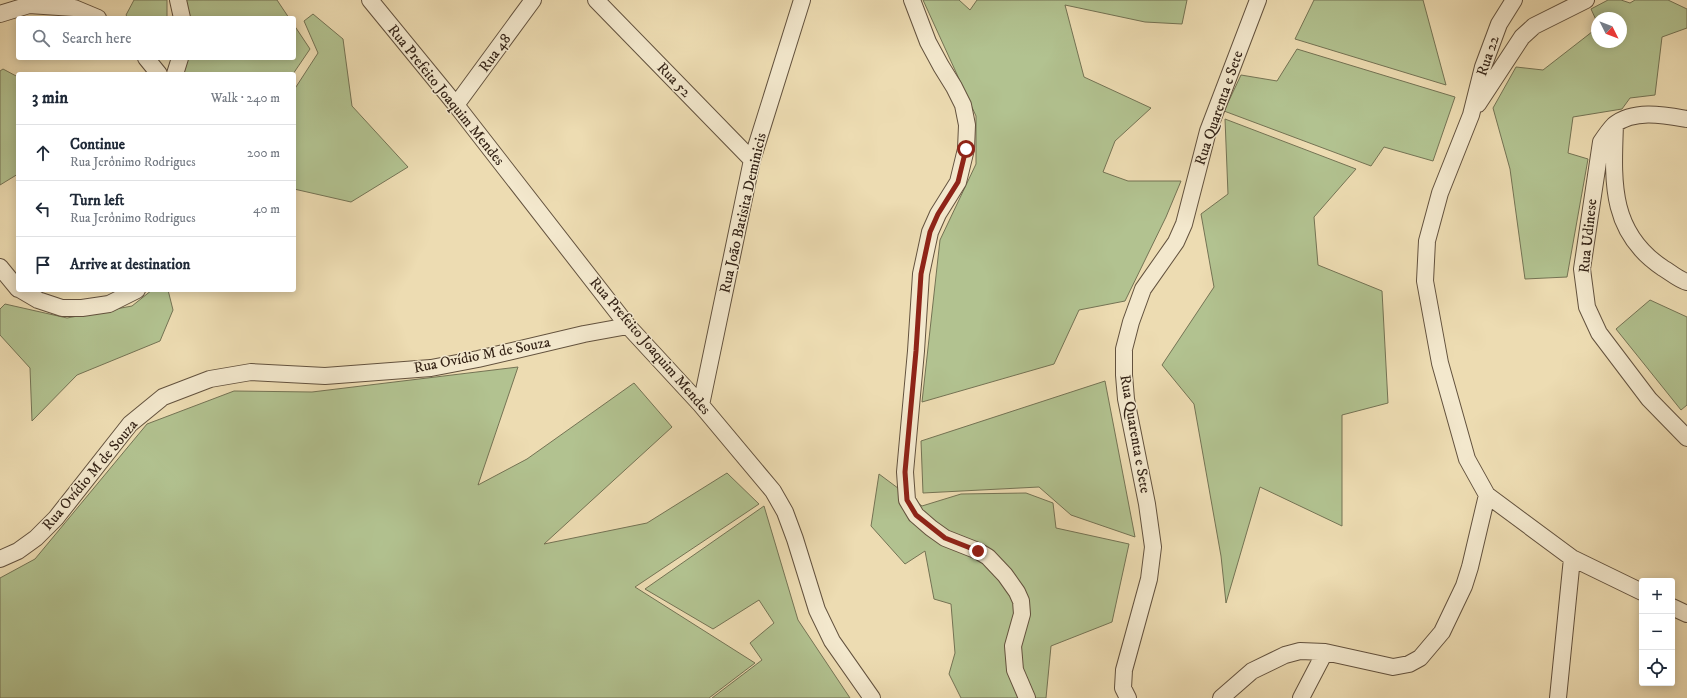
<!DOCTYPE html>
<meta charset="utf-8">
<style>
body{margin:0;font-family:"IM FELL DW Pica",serif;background:#f2f2f3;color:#1f2937}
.controls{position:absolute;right:12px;bottom:12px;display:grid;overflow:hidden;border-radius:4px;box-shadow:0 2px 10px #0003}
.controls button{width:36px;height:36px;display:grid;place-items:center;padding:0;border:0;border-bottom:1px solid #e0e1e3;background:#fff;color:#1f2937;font:20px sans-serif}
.compass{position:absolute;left:1591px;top:12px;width:36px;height:36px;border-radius:50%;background:#fff;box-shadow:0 2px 10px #0003;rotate:132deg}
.stop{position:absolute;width:12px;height:12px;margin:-9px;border:3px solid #8f2418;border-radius:50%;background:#fff}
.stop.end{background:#8f2418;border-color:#fff;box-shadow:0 1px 4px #0008}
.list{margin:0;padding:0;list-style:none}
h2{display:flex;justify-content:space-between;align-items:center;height:52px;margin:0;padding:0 16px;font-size:17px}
h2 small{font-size:13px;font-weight:400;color:#747a83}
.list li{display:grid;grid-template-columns:26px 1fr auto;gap:12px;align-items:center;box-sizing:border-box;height:56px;padding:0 16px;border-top:1px solid #e0e1e3}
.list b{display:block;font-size:15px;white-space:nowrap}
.list p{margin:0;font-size:13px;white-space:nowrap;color:#747a83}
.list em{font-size:13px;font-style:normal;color:#747a83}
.icon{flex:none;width:22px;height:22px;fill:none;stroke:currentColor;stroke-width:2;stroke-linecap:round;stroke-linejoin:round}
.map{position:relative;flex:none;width:1687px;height:698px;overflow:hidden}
.search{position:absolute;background:#fff;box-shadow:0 2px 10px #0003;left:16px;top:16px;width:280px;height:44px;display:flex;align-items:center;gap:10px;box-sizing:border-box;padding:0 14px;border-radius:4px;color:#747a83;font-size:15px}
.panel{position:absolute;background:#fff;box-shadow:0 2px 10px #0003;left:16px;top:72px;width:280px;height:220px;border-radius:4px}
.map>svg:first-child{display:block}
</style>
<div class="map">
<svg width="1687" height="698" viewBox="0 0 1687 698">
<rect width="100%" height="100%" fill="#eddcb2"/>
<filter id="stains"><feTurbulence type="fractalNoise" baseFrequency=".005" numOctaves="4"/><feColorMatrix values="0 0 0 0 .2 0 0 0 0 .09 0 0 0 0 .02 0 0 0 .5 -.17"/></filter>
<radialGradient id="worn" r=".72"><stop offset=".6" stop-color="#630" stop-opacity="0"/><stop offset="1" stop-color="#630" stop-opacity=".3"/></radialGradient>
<path fill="#b2c290" stroke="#747354" d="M 134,0 L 167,0 L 167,18 L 128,18 L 126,15 Z
M 182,0 L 277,0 L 289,18 L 181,18 Z
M 923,0 L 959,0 L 970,10 L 977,0 L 1187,0 L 1182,24 L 1145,22 L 1065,5 L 1084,77 L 1151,108 L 1115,141 L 1103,172 L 1128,181 L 1181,181 L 1166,217 L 1125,301 L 1079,310 L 1054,364 L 922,402 L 940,240 L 976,164 L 976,116 Z
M 1314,0 L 1423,0 L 1446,85 L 1295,39 Z
M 1608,0 L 1621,0 L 1630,3 L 1635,0 L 1668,0 L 1687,9 L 1687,28 L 1662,37 L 1655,95 L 1630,98 L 1622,109 L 1573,117 L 1568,153 L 1588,159 L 1567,277 L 1525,279 L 1510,169 L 1493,108 L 1516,67 L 1543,70 L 1597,28 L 1597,42 L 1621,42 L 1621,18 L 1597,18 L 1597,22 L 1591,9 Z
M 313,14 L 343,39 L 352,106 L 408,167 L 351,202 L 294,189 L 294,90 L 318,53 L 304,21 Z
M 294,25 L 310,49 L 293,74 L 180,74 L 180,58 L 294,58 Z
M 1297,49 L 1455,97 L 1433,161 L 1384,147 L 1371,166 L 1224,111 L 1241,75 L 1277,81 Z
M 3,69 L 18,77 L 18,174 L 0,185 L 0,71 Z
M 1225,119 L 1356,169 L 1314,217 L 1318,265 L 1382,291 L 1388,403 L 1342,415 L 1342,526 L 1260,487 L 1226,603 L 1221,556 L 1194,404 L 1162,365 L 1214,287 L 1201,214 L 1228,194 Z
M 152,290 L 168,290 L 173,310 L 160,341 L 77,375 L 32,421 L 30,368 L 0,335 L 0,309 L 5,304 L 67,318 L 132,306 Z
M 1650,300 L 1687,317 L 1687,405 L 1681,410 L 1616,329 Z
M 518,367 L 478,485 L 527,459 L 634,383 L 672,427 L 544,544 L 647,523 L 727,473 L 759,504 L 635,587 L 755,663 L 709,698 L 0,698 L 0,578 L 35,559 L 147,424 L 234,391 L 312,392 Z
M 1105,381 L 1135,537 L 1071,515 L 1039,487 L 923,493 L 921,441 Z
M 879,474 L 922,506 L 961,494 L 1026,493 L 1053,503 L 1056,528 L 1129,544 L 1112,622 L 1051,646 L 1046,698 L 961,698 L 949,674 L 955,653 L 951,604 L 934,599 L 925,551 L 905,564 L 871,526 Z
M 764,506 L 798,620 L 850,698 L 712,698 L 762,660 L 750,643 L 774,623 L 759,600 L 713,629 L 645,589 Z"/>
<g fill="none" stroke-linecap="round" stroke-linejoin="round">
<defs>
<path id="minor" d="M 178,0 L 182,18
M 370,0 L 456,105 L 628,326 L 701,405 L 773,491 L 785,512 L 795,539 L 817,610 L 832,641 L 872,698
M 596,0 L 752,160
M 912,0 L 928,42 L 941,66 L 954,87 L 963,105 L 967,125 L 966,149 L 958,182 L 938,214 L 930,232 L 921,274 L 916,351 L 905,472 L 907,500 L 916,515 L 931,528 L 945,538 L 978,551 L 988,557 L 1005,575 L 1017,592 L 1021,601 L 1022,614 L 1013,646 L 1015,670 L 1027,698
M 1514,0 L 1499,24 L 1483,67 L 1471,115 L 1440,193 L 1427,241 L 1425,281 L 1440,363 L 1467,459 L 1487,495 L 1572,558 L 1642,592
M 0,14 L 29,5 L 74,8 L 98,18
M 146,58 L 159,74
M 175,74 L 180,58
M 1478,104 L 1522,37 L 1534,26 L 1586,0
M 456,105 L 533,0
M 1687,119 C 1664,115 1634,109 1614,125 C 1609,130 1605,136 1601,142 L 1582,269 L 1587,307 L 1599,333 L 1649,399 L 1687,438
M 1615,124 C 1613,181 1609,232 1663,268 C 1670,272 1679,280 1687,282
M 0,267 L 18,289
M 21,290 L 38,300 L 62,308 L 82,308 L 109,304 L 137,290
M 701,405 L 752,160 L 802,0
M 0,559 L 18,551 L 36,538 L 56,518 L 130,424 L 163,397 L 210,379 L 251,372 L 325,376 L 431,368 L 478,359 L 584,334 L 628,326
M 1672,607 L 1687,614
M 1128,698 L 1123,688 L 1124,670 L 1149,579 L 1153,547 L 1147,504 L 1126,399 L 1124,375 L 1124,349 L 1131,322 L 1143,289 L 1176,242 L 1184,224 L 1208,131 L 1258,0
M 1221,698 L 1252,671 L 1285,655 L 1300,651 L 1325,652 L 1393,667 L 1409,664 L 1420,658 L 1442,632 L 1464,586 L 1470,567 L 1487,495
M 1301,698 L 1325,652
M 1558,698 L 1572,558"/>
</defs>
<use href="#minor" stroke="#63523e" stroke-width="18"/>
<use href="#minor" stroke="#f3e8cd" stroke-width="16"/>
</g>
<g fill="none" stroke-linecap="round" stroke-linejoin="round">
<path stroke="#8f2418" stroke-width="5" d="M 966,149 L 958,182 L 938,214 L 930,232 L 921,274 L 916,351 L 905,472 L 907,500 L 916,515 L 945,538 L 978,551"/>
</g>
<g text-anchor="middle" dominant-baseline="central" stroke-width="3" stroke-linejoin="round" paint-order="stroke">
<g font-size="15" fill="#352417" stroke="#f3e8cd">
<text transform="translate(495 53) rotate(-54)">Rua 48</text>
<text transform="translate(1488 56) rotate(-71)">Rua 22</text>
<text transform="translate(674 80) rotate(46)">Rua 52</text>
<text transform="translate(446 95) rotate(51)">Rua Prefeito Joaquim Mendes</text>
<text transform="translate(1219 108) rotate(-71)">Rua Quarenta e Sete</text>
<text transform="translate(743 213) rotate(-77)">Rua João Batisita Deminicis</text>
<text transform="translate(1588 236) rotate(-84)">Rua Udinese</text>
<text transform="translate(650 346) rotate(49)">Rua Prefeito Joaquim Mendes</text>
<text transform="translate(482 355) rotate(-11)">Rua Ovídio M de Souza</text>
<text transform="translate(1135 434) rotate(80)">Rua Quarenta e Sete</text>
<text transform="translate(90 475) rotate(-50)">Rua Ovídio M de Souza</text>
</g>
</g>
<rect width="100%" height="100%" filter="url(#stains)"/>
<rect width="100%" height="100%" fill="url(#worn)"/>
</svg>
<div class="controls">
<button>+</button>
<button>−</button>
<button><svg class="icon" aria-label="locate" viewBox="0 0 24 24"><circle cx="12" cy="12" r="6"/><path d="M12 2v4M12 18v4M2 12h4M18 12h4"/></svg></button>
</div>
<svg class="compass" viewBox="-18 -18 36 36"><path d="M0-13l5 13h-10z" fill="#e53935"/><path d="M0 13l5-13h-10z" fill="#747a83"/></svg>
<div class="stop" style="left:966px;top:149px"></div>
<div class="stop end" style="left:978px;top:551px"></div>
<div class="search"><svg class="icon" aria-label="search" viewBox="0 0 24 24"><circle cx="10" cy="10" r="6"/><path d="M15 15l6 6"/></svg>Search here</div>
<section class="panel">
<h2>3 min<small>Walk · 240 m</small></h2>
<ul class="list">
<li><svg class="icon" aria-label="ahead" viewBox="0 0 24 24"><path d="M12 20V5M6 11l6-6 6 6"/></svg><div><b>Continue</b><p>Rua Jerônimo Rodrigues</p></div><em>200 m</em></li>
<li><svg class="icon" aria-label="left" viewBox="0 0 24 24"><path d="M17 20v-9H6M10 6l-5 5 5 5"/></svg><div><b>Turn left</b><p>Rua Jerônimo Rodrigues</p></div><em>40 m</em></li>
<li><svg class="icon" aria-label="arrive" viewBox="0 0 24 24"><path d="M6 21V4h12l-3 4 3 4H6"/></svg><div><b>Arrive at destination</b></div></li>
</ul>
</section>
</div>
